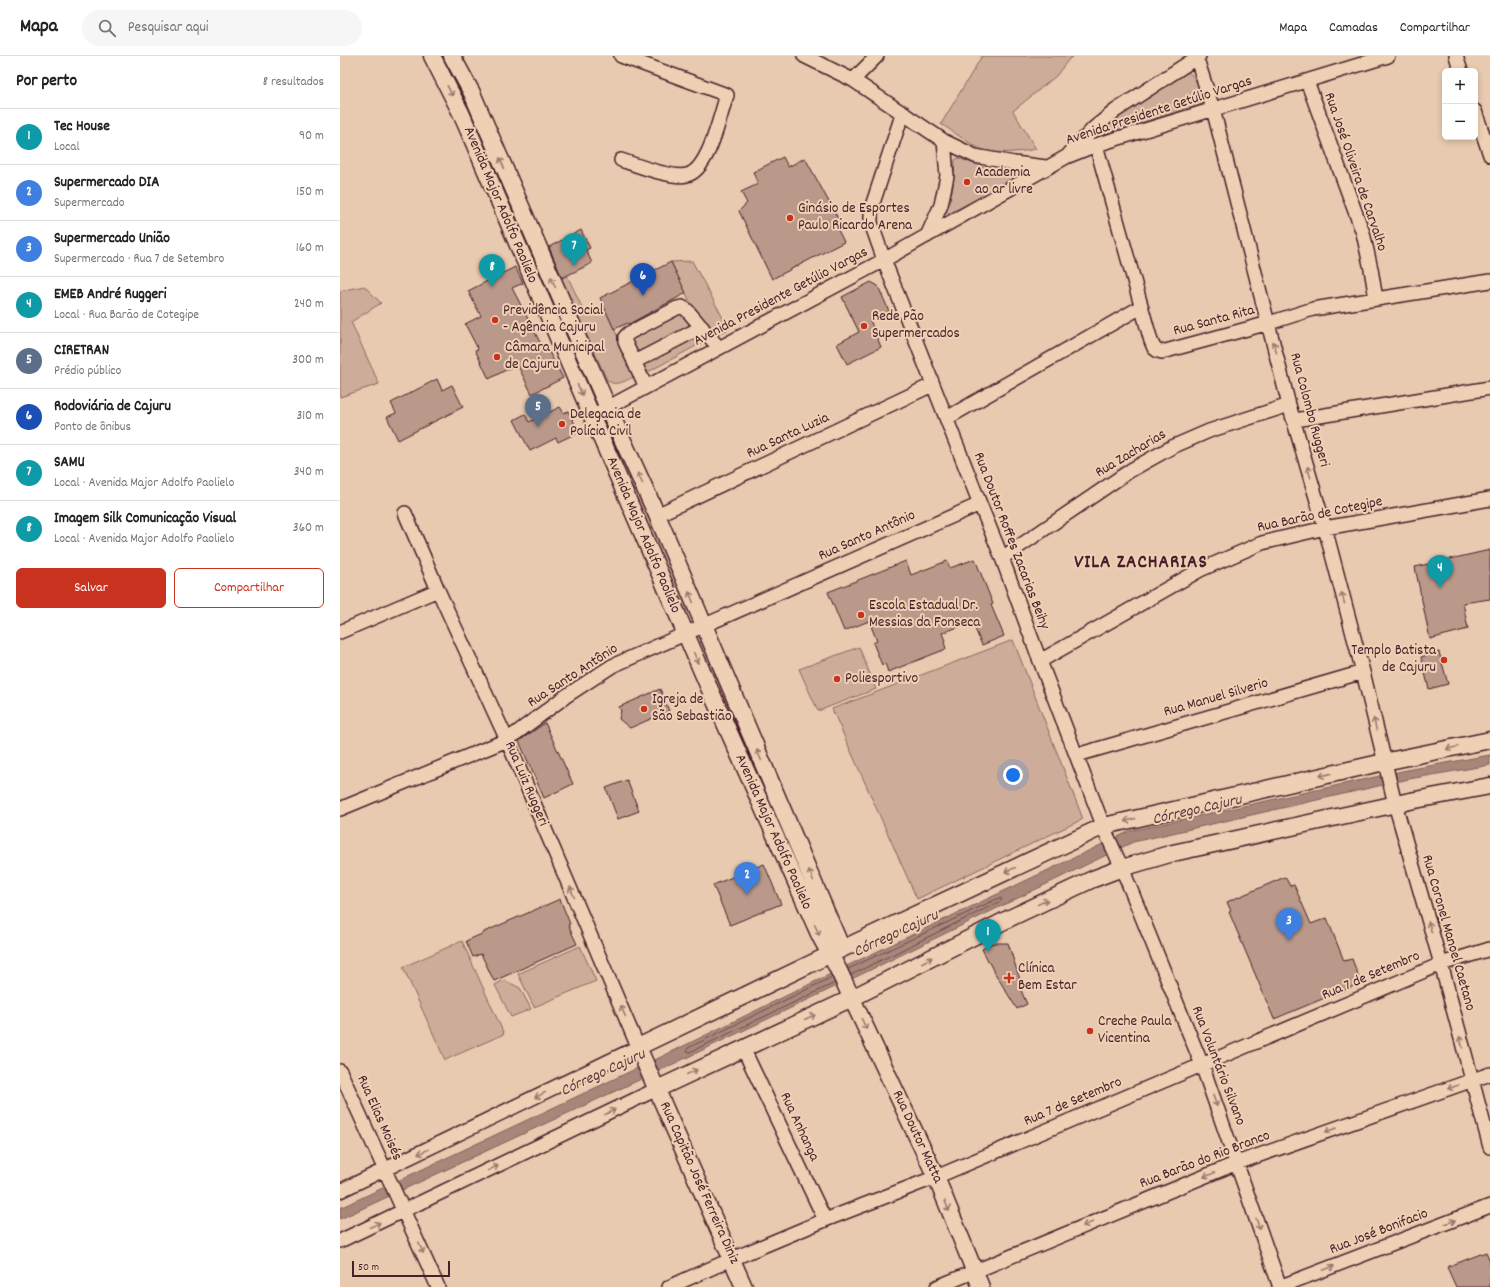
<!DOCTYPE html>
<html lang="pt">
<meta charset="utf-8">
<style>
body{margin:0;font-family:Dekko,sans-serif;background:#f6f6f6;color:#222}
.controls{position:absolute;right:12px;top:12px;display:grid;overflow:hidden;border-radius:6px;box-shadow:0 2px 6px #0003}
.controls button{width:36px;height:36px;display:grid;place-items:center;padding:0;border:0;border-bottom:1px solid #e0e0e0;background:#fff;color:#222;font:20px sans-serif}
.scale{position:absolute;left:12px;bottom:10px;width:98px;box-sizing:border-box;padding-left:4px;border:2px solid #4a1f2b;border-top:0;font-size:11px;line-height:14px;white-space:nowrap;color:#4a1f2b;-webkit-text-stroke:3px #eed1b4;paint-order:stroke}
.you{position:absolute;left:673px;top:719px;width:14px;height:14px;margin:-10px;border:3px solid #fff;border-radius:50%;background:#1a73e8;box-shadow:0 0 0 6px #1a73e833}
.badge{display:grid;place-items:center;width:26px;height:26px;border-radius:50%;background:#c8321e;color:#fff;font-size:13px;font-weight:700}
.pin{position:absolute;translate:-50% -33px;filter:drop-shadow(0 1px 2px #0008)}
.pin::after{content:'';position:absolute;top:21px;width:14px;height:12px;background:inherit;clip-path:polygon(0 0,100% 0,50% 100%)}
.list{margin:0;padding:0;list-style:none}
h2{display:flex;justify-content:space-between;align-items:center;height:52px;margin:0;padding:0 16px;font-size:17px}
h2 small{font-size:13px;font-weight:400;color:#767676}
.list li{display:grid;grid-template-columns:26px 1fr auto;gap:12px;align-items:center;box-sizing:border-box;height:56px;padding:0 16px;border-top:1px solid #e0e0e0}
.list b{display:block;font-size:15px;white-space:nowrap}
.list p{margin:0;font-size:13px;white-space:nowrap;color:#767676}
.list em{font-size:13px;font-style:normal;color:#767676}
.actions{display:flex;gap:8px;padding:12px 16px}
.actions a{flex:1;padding:9px 0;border:1px solid #c8321e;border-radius:6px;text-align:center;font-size:14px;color:#c8321e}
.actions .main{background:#c8321e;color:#fff}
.icon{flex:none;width:22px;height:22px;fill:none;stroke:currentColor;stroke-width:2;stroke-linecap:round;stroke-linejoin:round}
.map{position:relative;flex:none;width:1150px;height:1231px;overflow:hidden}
header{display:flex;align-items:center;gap:24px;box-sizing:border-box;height:56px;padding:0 20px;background:#fff;border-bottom:1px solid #e0e0e0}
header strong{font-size:19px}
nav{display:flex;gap:22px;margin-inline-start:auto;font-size:14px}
.search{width:280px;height:36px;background:#f6f6f6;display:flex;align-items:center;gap:10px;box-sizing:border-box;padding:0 14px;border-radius:22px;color:#767676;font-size:15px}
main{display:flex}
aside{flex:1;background:#fff}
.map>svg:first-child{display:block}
</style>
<header>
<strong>Mapa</strong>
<div class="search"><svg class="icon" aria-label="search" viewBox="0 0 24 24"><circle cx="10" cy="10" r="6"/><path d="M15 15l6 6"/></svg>Pesquisar aqui</div>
<nav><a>Mapa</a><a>Camadas</a><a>Compartilhar</a></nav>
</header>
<main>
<aside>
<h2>Por perto<small>8 resultados</small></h2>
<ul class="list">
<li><span class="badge" style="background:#0f9aa8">1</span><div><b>Tec House</b><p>Local</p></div><em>90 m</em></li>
<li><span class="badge" style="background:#3f7fe0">2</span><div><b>Supermercado DIA</b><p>Supermercado</p></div><em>150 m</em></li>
<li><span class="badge" style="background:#3f7fe0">3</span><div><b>Supermercado União</b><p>Supermercado · Rua 7 de Setembro</p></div><em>160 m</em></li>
<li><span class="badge" style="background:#0f9aa8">4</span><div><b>EMEB André Ruggeri</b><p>Local · Rua Barão de Cotegipe</p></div><em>240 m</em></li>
<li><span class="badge" style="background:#5c6f8a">5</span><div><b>CIRETRAN</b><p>Prédio público</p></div><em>300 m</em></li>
<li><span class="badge" style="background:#1a4fb4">6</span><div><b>Rodoviária de Cajuru</b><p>Ponto de ônibus</p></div><em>310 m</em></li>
<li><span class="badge" style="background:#0f9aa8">7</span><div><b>SAMU</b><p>Local · Avenida Major Adolfo Paolielo</p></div><em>340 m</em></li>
<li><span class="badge" style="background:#0f9aa8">8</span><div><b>Imagem Silk Comunicação Visual</b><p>Local · Avenida Major Adolfo Paolielo</p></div><em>360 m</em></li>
</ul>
<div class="actions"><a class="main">Salvar</a><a>Compartilhar</a></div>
</aside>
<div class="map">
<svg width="1150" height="1231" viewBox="0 0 1150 1231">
<rect width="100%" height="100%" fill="#e7caaf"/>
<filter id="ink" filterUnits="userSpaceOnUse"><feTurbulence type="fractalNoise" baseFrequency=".025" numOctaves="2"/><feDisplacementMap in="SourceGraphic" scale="8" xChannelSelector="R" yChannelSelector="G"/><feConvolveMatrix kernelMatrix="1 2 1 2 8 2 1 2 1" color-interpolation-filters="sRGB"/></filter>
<g filter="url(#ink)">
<path fill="#cdad99" stroke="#8c6662" d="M 99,0 L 106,0 L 125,37 L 203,217 L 198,219 Z
M 642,0 L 734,0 L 729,3 L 716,20 L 673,55 L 696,93 C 681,96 656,99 641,93 C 630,88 612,75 601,68 Z
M 846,15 C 858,20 860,36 865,47 L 767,77 L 762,76 L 764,70 Z
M 618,102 L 652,114 L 681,112 L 684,113 L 685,115 L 684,118 L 610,157 L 607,157 L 606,155 L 613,131 L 615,104 Z
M 352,205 L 389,273 L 378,279 L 352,250 L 331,206 Z
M 227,219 L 245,258 L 263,249 L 296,320 C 286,324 276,332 267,324 L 221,222 Z
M 24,230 L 41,247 L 11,266 L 39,328 L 0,341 L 0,235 Z
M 211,239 L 251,334 L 250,337 L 206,241 Z
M 339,257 L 342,257 L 350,266 L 346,273 L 302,296 L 294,294 L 291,291 L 291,283 Z
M 360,278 L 367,284 L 306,317 L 302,309 Z
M 269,380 L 273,381 L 348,551 L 347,555 L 343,554 L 268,382 Z
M 673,584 L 743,763 L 577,843 L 492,653 Z
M 360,586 L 362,587 L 486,874 L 358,587 Z
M 519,591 L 536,633 L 478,655 L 459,613 Z
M 122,885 L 164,978 L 105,1004 L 63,911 Z
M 240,890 L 256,925 L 194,951 L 178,918 Z
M 164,924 L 180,932 L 191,953 L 171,961 L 155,929 Z"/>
<path fill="#a9867a" stroke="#835d5a" d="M 1150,699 L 1150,709 L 1069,723 L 793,786 L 522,918 L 327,1011 L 0,1163 L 0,1152 L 323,1000 L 515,906 L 790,775 L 1067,714 Z"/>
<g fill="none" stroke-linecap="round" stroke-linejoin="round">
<path stroke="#70484b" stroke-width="1" d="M 508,913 L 659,842 L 662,843 L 661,845 L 511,919
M 492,921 L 348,992 L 347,995 L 350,996 L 495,927"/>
</g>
<path fill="#bb998a" stroke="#4a1f2b" d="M 443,101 L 448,111 L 465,102 L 501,168 L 496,170 L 504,186 L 432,223 L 399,155 L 407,147 L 401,136 L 418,128 L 413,116 Z
M 241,174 L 250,192 L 246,194 L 252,207 L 222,222 L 209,191 Z
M 331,206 L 346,237 L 289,268 L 288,267 L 274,273 L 260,242 Z
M 175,211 L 183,227 L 172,232 L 205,296 L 208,294 L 223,322 L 192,338 L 177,308 L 149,323 L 135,294 L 138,293 L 125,268 L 141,260 L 128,235 Z
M 531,226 L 538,230 L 549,255 L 530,264 L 541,291 L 507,308 L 497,288 L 519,276 L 502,241 Z
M 97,323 L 102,334 L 112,329 L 123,351 L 58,384 L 47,361 L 56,357 L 51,347 Z
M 220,351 L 224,357 L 228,355 L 239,376 L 218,386 L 216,382 L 190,395 L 174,364 L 185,358 L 189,366 Z
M 1150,494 L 1150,543 L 1123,547 L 1128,573 L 1090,583 L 1075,511 Z
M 635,503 L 653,548 L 651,549 L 664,580 L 642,589 L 632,566 L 602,577 L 605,585 L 604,586 L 606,593 L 548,616 L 545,607 L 542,609 L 533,587 L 537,585 L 529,565 L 504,575 L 488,536 L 566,505 L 571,519 L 607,505 L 610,512 Z
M 1099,596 L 1108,628 L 1089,633 L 1081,601 Z
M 320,633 L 329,655 L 290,672 L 279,663 L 281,655 L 279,651 Z
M 205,667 L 233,728 L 204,742 L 179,685 Z
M 287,724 L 299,755 L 278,763 L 266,732 Z
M 424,808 L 441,848 L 390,869 L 373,829 Z
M 945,821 L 950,830 L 954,829 L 971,868 L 987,862 L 1004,905 L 1012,903 L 1021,927 L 934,963 L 889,856 L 891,855 L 887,846 Z
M 220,843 L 230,868 L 228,869 L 237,888 L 154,925 L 141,898 L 133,901 L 126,885 L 144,877 L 144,876 Z
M 653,887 L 668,887 L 682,930 L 679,930 L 687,948 L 677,953 L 653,914 L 642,893 Z
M 1146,1196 L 1150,1205 L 1150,1231 L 1116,1231 L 1107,1211 Z"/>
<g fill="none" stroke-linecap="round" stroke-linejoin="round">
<defs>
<path id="minor" d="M 464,0 L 513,24 L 604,85 L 635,100 L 674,107 L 706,111
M 856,0 L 873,53 L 949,349 L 985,472 L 1023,616 L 1055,748 L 1101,908 L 1150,1091
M 1116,0 L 1121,15
M 513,24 L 537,0
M 967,25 L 1023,177 L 1031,213 L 1036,243
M 1135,55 L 1150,99
M 563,56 L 533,147 L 531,158 L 531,167 L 544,204 L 640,448 L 662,502 L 700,605 L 766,777 L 782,812 L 862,1009 L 940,1231
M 756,89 L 811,285 L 814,292 L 818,295 L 822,296 L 929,267 L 973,253 L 1150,225
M 729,98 L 754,72 L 775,55 L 859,0
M 281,104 C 296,109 332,123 347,119 C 369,114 380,59 387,39 L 281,0
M 587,180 L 601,149 L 607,120 L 604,85
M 294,306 L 362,271
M 306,331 L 285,286 L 285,281 L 289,277 L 337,252 L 342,251 L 347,254 L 379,292
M 252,360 L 544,204 L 726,101 L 756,89 L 1048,0
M 607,362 L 801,251
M 955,364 L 1150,332
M 317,459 L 592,329
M 662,502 L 791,414 L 832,391 L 869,375 L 949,349
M 0,576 L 98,534
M 700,605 L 860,514 L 922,487 L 985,472 L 1150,443
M 737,699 L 1023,616
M 0,753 L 167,684 L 226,640 L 272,610 L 640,448
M 403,992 L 485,1164
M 0,1015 L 98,1231
M 0,1135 L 298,991 L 167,684 L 98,534 L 65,457
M 0,1185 L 317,1033
M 329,1231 L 392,1203 L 485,1164 L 596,1121 L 1101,908 L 1150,893
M 597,1231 L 897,1107 L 1150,1018
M 939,1231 L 1150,1150"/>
<path id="major" d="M 92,0 L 121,57 L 367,627 L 480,880 L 498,913 L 596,1121 L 641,1231
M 112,0 L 132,37 L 268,352 L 317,459 L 502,893
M 317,1033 L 512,942 L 670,862 L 753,823 L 782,812 L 833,797 L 1070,745 L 1150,730
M 404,1231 L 298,991 L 491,898 L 764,770 L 1044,706 L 1150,684"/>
</defs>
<use href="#minor" stroke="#4a1f2b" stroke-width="16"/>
<use href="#major" stroke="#4a1f2b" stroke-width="19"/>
<use href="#minor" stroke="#eed1b4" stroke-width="13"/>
<use href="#major" stroke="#eed1b4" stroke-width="16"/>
</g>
<defs><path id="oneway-shaft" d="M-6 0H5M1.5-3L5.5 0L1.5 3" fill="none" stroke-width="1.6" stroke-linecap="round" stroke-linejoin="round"/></defs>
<g stroke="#9c7870">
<use href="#oneway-shaft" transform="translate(110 35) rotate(63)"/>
<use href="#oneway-shaft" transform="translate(162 107) rotate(-113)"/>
<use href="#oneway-shaft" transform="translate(213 226) rotate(-113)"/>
<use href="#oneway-shaft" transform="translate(935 291) rotate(-104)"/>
<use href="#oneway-shaft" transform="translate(240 334) rotate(66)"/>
<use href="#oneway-shaft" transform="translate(969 416) rotate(-106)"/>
<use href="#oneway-shaft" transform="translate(300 422) rotate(-114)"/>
<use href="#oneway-shaft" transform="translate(351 541) rotate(-113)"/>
<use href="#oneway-shaft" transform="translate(1003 542) rotate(-105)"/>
<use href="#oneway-shaft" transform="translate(356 602) rotate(67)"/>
<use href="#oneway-shaft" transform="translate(1035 668) rotate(-103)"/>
<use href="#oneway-shaft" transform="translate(1112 692) rotate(168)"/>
<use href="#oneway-shaft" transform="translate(419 699) rotate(-113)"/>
<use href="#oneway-shaft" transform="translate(985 719) rotate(167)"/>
<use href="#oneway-shaft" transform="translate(790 764) rotate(166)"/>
<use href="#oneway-shaft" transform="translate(670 814) rotate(155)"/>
<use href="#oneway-shaft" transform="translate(471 819) rotate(-113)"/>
<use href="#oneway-shaft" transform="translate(232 836) rotate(-113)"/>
<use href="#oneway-shaft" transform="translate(703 846) rotate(-25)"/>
<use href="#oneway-shaft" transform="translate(1090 871) rotate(-106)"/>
<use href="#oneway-shaft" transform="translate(477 874) rotate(66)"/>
<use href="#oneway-shaft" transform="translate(587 904) rotate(-27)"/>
<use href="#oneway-shaft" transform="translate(283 955) rotate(-113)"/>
<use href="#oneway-shaft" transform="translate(470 961) rotate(-25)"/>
<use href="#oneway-shaft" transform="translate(524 968) rotate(65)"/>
<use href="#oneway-shaft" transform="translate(1121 986) rotate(-105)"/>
<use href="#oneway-shaft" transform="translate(352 1016) rotate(-25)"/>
<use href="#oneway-shaft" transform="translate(1113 1031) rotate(161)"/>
<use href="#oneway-shaft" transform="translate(200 1039) rotate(154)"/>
<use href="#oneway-shaft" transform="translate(875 1045) rotate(70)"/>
<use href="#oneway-shaft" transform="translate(270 1056) rotate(-26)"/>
<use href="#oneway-shaft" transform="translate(991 1074) rotate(161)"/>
<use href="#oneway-shaft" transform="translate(83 1096) rotate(154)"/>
<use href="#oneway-shaft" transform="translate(153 1112) rotate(-26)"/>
<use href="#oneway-shaft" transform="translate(869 1119) rotate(158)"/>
<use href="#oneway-shaft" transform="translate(607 1150) rotate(68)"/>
<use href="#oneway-shaft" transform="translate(1110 1166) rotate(-21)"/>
<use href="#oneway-shaft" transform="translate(748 1168) rotate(158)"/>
<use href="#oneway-shaft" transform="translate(918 1168) rotate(71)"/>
<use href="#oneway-shaft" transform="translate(35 1169) rotate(-25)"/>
<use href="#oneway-shaft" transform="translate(81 1192) rotate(66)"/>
<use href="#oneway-shaft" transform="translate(989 1212) rotate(-21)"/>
</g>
</g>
<g fill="#c8321e" stroke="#eed1b4" stroke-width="1.5">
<circle cx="627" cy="126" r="4"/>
<circle cx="450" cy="162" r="4"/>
<circle cx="155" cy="264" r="4"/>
<circle cx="524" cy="270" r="4"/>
<circle cx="157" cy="301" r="4"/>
<circle cx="222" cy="368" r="4"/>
<circle cx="521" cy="559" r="4"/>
<circle cx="1104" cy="604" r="4"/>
<circle cx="497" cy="623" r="4"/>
<circle cx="304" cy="653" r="4"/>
<path d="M667 916h4v4h4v4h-4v4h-4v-4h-4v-4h4z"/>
<circle cx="750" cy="975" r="4"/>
</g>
<g text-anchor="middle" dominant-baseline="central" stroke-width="4" stroke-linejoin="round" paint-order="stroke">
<g font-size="15" fill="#4a1f2b" stroke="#eed1b4">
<text transform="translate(819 55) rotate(-18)">Avenida Presidente Getúlio Vargas</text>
<text transform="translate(1015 116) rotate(71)">Rua José Oliveira de Carvalho</text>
<text transform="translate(160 149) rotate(67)">Avenida Major Adolfo Paolielo</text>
<text transform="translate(441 241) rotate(-28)">Avenida Presidente Getúlio Vargas</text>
<text transform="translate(874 265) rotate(-15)">Rua Santa Rita</text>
<text transform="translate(969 354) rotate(75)">Rua Colombo Ruggeri</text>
<text transform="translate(448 380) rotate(-25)">Rua Santa Luzia</text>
<text transform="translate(791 398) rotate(-31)">Rua Zacharias</text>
<text transform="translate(980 459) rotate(-12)">Rua Barão de Cotegipe</text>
<text transform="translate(303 479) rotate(67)">Avenida Major Adolfo Paolielo</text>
<text transform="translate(527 480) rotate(-24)">Rua Santo Antônio</text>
<text transform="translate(671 485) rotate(69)">Rua Doutor Roffes Zacarias Beihy</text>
<text transform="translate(233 620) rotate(-33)">Rua Santo Antônio</text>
<text transform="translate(876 642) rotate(-16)">Rua Manuel Silverio</text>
<text transform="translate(186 728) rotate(67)">Rua Luiz Ruggeri</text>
<text transform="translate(433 776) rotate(66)">Avenida Major Adolfo Paolielo</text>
<text transform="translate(1108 877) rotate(74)">Rua Coronel Manoel Caetano</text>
<text transform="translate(1031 920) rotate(-23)">Rua 7 de Setembro</text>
<text transform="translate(878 1010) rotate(69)">Rua Voluntário Silvano</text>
<text transform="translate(733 1046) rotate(-23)">Rua 7 de Setembro</text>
<text transform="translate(39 1062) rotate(66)">Rua Elias Moisés</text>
<text transform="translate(459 1071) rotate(65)">Rua Anhanga</text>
<text transform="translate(577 1081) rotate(65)">Rua Doutor Matta</text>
<text transform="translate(865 1104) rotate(-21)">Rua Barão do Rio Branco</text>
<text transform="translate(359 1127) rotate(66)">Rua Capitão José Ferreira Diniz</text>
<text transform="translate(1039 1176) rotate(-21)">Rua José Bonifacio</text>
</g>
<g font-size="15" fill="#4a1f2b" stroke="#eed1b4" text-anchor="start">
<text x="635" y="117">Academia<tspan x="635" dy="17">ao ar livre</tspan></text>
<text x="458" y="153">Ginásio de Esportes<tspan x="458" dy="17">Paulo Ricardo Arena</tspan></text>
<text x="163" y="255">Previdência Social<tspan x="163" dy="17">- Agência Cajuru</tspan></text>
<text x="532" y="261">Rede Pão<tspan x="532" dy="17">Supermercados</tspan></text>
<text x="165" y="292">Câmara Municipal<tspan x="165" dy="17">de Cajuru</tspan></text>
<text x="230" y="359">Delegacia de<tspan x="230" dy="17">Polícia Civil</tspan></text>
<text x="529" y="550">Escola Estadual Dr.<tspan x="529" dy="17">Messias da Fonseca</tspan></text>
<text x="1096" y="595" text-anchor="end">Templo Batista<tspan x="1096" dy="17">de Cajuru</tspan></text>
<text x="505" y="623">Poliesportivo</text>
<text x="312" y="644">Igreja de<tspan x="312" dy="17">São Sebastião</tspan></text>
<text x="678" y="913">Clínica<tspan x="678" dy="17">Bem Estar</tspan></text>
<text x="758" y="966">Creche Paula<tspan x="758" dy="17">Vicentina</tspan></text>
</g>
<g font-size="16" font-style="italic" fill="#62393f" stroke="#eed1b4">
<text transform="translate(857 754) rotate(-13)">Córrego Cajuru</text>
<text transform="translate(556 878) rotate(-25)">Córrego Cajuru</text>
<text transform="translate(263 1017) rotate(-25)">Córrego Cajuru</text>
</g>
<g font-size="19" font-weight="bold" letter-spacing="1" fill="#4a1f2b" stroke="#eed1b4">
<text x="801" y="507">VILA ZACHARIAS</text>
</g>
</g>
</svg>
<div class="controls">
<button>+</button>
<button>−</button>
</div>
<div class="scale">50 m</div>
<div class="you"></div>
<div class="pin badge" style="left:648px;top:896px;background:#0f9aa8">1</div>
<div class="pin badge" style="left:407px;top:839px;background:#3f7fe0">2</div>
<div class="pin badge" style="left:949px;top:885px;background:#3f7fe0">3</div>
<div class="pin badge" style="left:1100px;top:532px;background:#0f9aa8">4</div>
<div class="pin badge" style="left:198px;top:371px;background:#5c6f8a">5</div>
<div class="pin badge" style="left:303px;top:240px;background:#1a4fb4">6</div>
<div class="pin badge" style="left:234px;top:210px;background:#0f9aa8">7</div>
<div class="pin badge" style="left:152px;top:231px;background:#0f9aa8">8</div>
</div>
</main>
